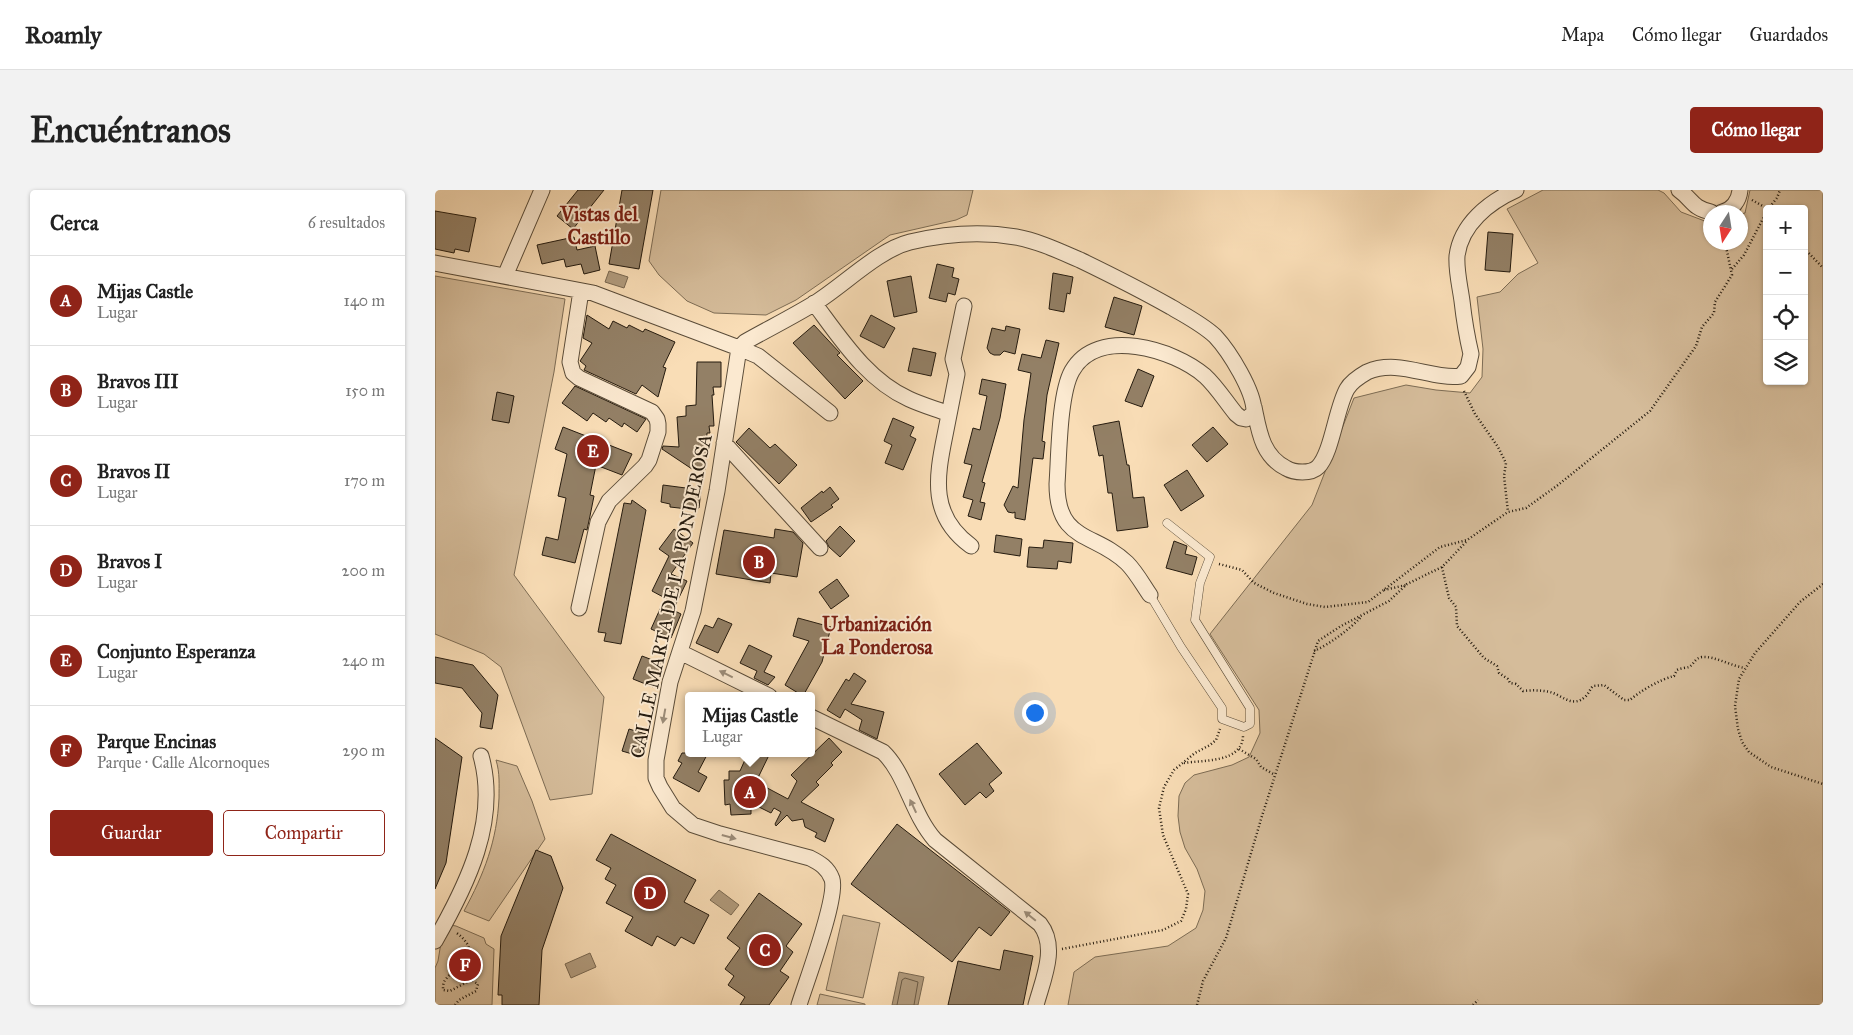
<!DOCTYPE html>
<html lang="es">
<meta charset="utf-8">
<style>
body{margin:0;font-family:"IM FELL Great Primer",serif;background:#f2f2f2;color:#222}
.controls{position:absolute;right:15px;top:15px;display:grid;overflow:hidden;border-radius:5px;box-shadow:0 1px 4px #0004}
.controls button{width:45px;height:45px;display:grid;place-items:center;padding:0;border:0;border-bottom:1px solid #e0e0e0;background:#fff;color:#222;font:25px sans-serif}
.compass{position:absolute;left:1268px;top:15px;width:45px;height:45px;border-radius:50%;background:#fff;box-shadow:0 1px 4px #0004;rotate:192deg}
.you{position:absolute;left:599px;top:522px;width:18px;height:18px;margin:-12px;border:4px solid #fff;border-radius:50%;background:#1a73e8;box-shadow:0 0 0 8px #1a73e833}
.badge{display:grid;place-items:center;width:32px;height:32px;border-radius:50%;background:#8f2418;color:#fff;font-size:16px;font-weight:700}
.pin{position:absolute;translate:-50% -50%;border:2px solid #fff;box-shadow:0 1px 5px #0006}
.popup{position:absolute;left:250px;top:502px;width:130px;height:65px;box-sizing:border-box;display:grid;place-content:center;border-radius:5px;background:#fff;filter:drop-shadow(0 1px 4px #0005);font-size:16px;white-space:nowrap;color:#767676}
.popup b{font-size:19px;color:#222}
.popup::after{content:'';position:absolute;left:50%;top:100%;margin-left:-10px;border:10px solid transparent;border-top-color:#fff}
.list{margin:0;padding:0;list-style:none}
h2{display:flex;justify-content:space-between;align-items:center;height:65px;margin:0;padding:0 20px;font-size:21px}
h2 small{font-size:16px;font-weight:400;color:#767676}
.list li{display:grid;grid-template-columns:32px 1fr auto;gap:15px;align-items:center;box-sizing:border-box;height:90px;padding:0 20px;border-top:1px solid #e0e0e0}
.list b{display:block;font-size:19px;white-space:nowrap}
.list p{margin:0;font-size:16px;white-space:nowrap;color:#767676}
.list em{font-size:16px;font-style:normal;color:#767676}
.actions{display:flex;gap:10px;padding:15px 20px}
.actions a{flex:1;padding:11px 0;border:1px solid #8f2418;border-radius:5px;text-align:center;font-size:18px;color:#8f2418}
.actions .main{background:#8f2418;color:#fff}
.icon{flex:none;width:28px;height:28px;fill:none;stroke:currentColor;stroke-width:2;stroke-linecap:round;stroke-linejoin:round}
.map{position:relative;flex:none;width:1388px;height:815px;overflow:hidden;border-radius:5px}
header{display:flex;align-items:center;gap:30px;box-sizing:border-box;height:70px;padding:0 25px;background:#fff;border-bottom:1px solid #e0e0e0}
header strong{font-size:24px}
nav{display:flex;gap:28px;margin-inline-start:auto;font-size:18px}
.intro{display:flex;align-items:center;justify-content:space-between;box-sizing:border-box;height:120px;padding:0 30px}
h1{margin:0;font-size:35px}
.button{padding:12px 22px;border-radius:5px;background:#8f2418;color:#fff;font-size:18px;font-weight:700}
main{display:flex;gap:30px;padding:0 30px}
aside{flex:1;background:#fff;border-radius:5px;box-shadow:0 1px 4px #0004}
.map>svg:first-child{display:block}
</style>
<header>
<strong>Roamly</strong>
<nav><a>Mapa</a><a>Cómo llegar</a><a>Guardados</a></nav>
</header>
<div class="intro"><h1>Encuéntranos</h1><a class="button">Cómo llegar</a></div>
<main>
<aside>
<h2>Cerca<small>6 resultados</small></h2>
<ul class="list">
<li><span class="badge">A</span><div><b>Mijas Castle</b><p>Lugar</p></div><em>140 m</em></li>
<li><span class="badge">B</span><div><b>Bravos III</b><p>Lugar</p></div><em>150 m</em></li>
<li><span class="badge">C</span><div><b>Bravos II</b><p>Lugar</p></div><em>170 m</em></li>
<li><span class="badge">D</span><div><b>Bravos I</b><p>Lugar</p></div><em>200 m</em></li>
<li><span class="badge">E</span><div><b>Conjunto Esperanza</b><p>Lugar</p></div><em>240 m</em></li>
<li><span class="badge">F</span><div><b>Parque Encinas</b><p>Parque · Calle Alcornoques</p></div><em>290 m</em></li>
</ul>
<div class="actions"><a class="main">Guardar</a><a>Compartir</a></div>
</aside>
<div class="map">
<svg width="1388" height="815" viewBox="0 0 1388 815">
<rect width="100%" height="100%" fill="#f9ddb6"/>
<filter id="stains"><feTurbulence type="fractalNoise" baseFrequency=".004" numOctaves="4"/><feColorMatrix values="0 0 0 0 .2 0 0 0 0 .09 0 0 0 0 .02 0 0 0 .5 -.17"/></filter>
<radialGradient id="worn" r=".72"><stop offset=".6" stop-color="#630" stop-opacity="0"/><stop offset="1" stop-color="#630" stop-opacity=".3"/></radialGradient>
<path fill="#d5bc9a" stroke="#7d6c54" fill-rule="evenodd" d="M 226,0 L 538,0 L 532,25 L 521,30 L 455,45 L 361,110 L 331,125 L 279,123 L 252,111 L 224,85 L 214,71 Z
M 1108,0 L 1223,0 L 1229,3 L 1246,22 L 1275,33 L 1276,52 L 1306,52 L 1306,24 L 1310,23 L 1315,0 L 1388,0 L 1388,815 L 633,815 L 639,782 L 660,767 L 733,756 L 761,738 L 768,720 L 770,701 L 762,679 L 750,658 L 745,642 L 743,626 L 744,606 L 750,593 L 759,585 L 797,575 L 814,567 L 825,543 L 824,520 L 775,444 L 877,315 L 919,208 L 971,195 L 1001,200 L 1035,203 L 1047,187 L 1048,159 L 1042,107 L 1065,102 L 1083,84 L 1103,73 L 1072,19 ZM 1332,19 L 1369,19 L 1369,191 L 1332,191 Z
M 0,86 L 130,109 L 119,182 L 79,385 L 169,507 L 157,604 L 115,610 L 66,477 L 49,464 L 0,444 Z
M 61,570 L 82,576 L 97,611 L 110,649 L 54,731 L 29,721 C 49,684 62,651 64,608 C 64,595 65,583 61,570 Z
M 408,725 L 445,733 L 428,808 L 391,800 Z
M 9,734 L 21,736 L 49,748 L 51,754 L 59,759 L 57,815 L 0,815 L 0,778 L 3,771 Z
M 385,804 L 430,814 L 430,815 L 382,815 Z"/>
<path fill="#b19b7d" stroke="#796851" d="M 174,81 L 193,87 L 189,98 L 170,92 Z
M 284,700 L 304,715 L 296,725 L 275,710 Z
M 155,763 L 161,777 L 136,788 L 130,774 Z
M 464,782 L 489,787 L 483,815 L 457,815 Z"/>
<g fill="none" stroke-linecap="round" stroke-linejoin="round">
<path stroke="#6b5b46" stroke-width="1" d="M 462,815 L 467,790 L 470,788 L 483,792 L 479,815"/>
</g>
<path fill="#938066" stroke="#251b0f" d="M 143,0 L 169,0 L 138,39 L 122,26 Z
M 187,0 L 218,0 L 204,79 L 174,74 Z
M 0,21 L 41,28 L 34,62 L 20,59 L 19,63 L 0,59 Z
M 1053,42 L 1078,44 L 1075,82 L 1050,80 Z
M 139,47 L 142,60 L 160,56 L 165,80 L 149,84 L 146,74 L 131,77 L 129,69 L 107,74 L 102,55 Z
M 502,74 L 519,78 L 517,87 L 524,89 L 520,105 L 513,103 L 511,112 L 494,108 Z
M 618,83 L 638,87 L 635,104 L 632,103 L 629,122 L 614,119 Z
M 476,86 L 482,122 L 459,127 L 452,91 Z
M 679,107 L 707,116 L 699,145 L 670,137 Z
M 152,125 L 174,139 L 178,131 L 192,138 L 194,135 L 208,142 L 210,139 L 240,152 L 228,177 L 231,178 L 223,207 L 207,195 L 201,204 L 149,180 L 151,176 L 145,171 L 157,153 L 148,148 Z
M 436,125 L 460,138 L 449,158 L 425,146 Z
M 379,135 L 405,163 L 402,165 L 428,191 L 410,209 L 358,153 Z
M 571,136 L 585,139 L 580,164 L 569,161 L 565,165 L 559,165 L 555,163 L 552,158 L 557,138 L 570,141 Z
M 611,150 L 624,153 L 612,205 L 607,251 L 610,252 L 608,269 L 598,268 L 590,330 L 580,328 L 580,322 L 578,323 L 573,322 L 569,315 L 578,296 L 583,298 L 589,230 L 596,183 L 583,180 L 587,164 L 606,168 Z
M 478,158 L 501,163 L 496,186 L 473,181 Z
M 262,172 L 286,172 L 286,197 L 278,197 L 279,205 L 277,205 L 279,236 L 274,236 L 275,243 L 272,243 L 270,280 L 257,279 L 227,259 L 228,256 L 244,257 L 242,227 L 251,226 L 251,216 L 261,215 Z
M 703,179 L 719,186 L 707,217 L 690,211 Z
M 547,189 L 571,194 L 565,228 L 547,292 L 550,293 L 545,312 L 550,313 L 546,330 L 533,326 L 538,310 L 528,307 L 537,275 L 529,273 L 538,238 L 545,240 L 552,206 L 544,204 Z
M 140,196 L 211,229 L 202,242 L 189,233 L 187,237 L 174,228 L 171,232 L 158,223 L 152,231 L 127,213 Z
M 62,202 L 79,206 L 74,233 L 57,230 Z
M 458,228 L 479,237 L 475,246 L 481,249 L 468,280 L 450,273 L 457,255 L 449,251 Z
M 684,231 L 692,275 L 694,275 L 698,308 L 709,307 L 713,337 L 682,341 L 677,303 L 673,303 L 668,265 L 664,266 L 658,236 Z
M 128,237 L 197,264 L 187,285 L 161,275 L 155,305 L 159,306 L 155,326 L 152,340 L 149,339 L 140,373 L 107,365 L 111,347 L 123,350 L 131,308 L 123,306 L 132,264 L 120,259 Z
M 778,237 L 793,254 L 772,272 L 757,255 Z
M 314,238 L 335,258 L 340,254 L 362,275 L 344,294 L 301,252 Z
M 752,280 L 769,306 L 746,321 L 729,295 Z
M 228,295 L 266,300 L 264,318 L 254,316 L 254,320 L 244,318 L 235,317 L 235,314 L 226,312 Z
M 395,297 L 404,309 L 396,315 L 398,317 L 376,332 L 366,318 L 387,301 L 388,303 Z
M 197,310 L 211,320 L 186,454 L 169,451 L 171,443 L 163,442 L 189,313 L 196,314 Z
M 405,336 L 420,351 L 405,367 L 394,357 L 391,351 Z
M 239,339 L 258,353 L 236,384 L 252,391 L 238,420 L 246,424 L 236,448 L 216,439 L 230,408 L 217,401 L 234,366 L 224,359 Z
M 340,339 L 358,342 L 368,353 L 362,387 L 336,383 L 335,393 L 281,384 L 289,340 L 339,348 Z
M 561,345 L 587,349 L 585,366 L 559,362 Z
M 609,350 L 638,353 L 636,373 L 623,371 L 622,379 L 592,377 L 594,357 L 608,358 Z
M 739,351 L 752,356 L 750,364 L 762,367 L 757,385 L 731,378 Z
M 402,389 L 414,406 L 396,419 L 384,402 Z
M 283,428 L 297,434 L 283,463 L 261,453 L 270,435 L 278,438 Z
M 363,428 L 396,437 L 387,472 L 368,506 L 350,495 L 374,451 L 358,446 Z
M 314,455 L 337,466 L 329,482 L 340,487 L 333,495 L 319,488 L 322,481 L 305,473 Z
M 207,466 L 228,474 L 218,497 L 198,489 Z
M 0,467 L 38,475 L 63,505 L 57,539 L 45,537 L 47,523 L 27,498 L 0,493 Z
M 419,483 L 431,491 L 416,514 L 449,522 L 442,549 L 424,540 L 427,530 L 410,519 L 405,528 L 392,520 L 411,489 L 414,491 Z
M 194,539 L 211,544 L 204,566 L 187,561 Z
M 0,548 L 27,567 L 11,673 L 0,699 Z
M 394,548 L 407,562 L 396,573 L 398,575 L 381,592 L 384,595 L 366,612 L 399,629 L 390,652 L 380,647 L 382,643 L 370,637 L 368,629 L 357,631 L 352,625 L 341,636 L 340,634 L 346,622 L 339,618 L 336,623 L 316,613 L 316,624 L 296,625 L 295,614 L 290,615 L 289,590 L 294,590 L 294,581 L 305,581 L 313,563 L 335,563 L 321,592 L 353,609 L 362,591 L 356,585 Z
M 542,553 L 567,583 L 554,594 L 559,601 L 551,608 L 545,602 L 530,615 L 504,584 Z
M 247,563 L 273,563 L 263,582 L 272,587 L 264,602 L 238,588 L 247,573 L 243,571 Z
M 462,634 L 575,722 L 556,746 L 544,737 L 517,772 L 416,694 Z
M 176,644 L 261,690 L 249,712 L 274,725 L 259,754 L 246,747 L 240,756 L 222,746 L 217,756 L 190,741 L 198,727 L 171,713 L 181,695 L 170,689 L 176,678 L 161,670 Z
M 101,660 L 116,666 L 128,698 L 107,760 L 104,815 L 67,815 L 67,805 L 63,805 L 66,746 Z
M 324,703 L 367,734 L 351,756 L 358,762 L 345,781 L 354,787 L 334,815 L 305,815 L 310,807 L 293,795 L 299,786 L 290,779 L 305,758 L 292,748 Z
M 569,760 L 598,766 L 588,815 L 513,815 L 523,771 L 565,780 Z"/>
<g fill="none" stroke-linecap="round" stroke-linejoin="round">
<defs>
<path id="service" d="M 715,405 L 746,457 L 787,518 L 787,529 L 809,537 L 815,534 L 815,518 L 760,430 L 765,393 L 775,367 L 732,333"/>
<path id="minor" d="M 1244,0 C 1258,10 1257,18 1276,22
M 1287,22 C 1297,20 1304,11 1305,0
M 0,73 L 158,103 L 304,158 L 323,166 L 395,223
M 70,86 L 107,0
M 379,113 C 406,149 432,190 474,209 C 487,215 501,219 514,224
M 529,116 L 518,169 L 522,184 C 518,205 514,225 510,245 C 501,289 495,326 536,356
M 819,217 C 824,241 827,266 851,278 C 859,283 876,284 883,277 C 897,263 901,218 912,199 C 916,192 925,186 932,182 C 964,168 996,190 1026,186 L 1033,177 L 1036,164 C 1032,147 1029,129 1027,111 C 1025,96 1021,81 1022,66 C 1026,34 1054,12 1081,0
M 289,253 L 385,358
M 144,418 L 163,332 L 174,311 L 210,276 L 214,270 L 223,242 L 223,234 L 222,229 L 217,222 L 144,188 L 138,183 L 135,172 L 146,101
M 245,462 L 334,506
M 376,527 L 448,562 C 471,584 477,624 500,650 L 605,734 C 623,757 608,789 601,815
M 0,751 C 32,695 64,631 46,566
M 364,815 C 371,792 403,708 397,689 C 393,678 385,673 375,668 L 285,644 L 258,635 L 238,618 L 225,597 L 221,588 L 221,570 L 235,492 L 258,421 L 282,301 L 304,158 L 310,152 C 333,139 357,127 380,113 C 409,95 443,60 475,52 C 509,44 546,41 581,47 C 603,51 624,61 645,70 C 676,85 706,100 736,117 C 751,126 767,134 780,146 C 794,161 820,202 819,223 L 811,229 L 806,228 L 801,224 C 791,212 782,197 770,186 C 739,159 662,136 637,181 C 624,204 624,266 622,294 C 622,353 660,342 692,373 C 701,382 708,395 715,405"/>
</defs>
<use href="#service" stroke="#5a4c39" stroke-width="9"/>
<use href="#minor" stroke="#5a4c39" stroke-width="17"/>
<path stroke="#251b0f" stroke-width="2.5" stroke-dasharray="1 2.5" stroke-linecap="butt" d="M 1317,10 L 1333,19 L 1342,8 L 1345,0
M 1369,58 L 1388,78
M 1297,79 L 1309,65 L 1332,21
M 1029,201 L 1040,224 L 1063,257 L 1071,273 L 1069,286 L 1073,322
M 784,374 L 807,380 L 819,393 L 839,403 L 872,414 L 890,417 L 933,412 L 1005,357 L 1032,350 L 1073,322 L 1091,318 L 1123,295 L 1215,221 L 1261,156 L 1267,137 L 1279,123 L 1280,112 L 1297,85 L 1290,52
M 1007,377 L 1014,408 L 1021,417 L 1022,436 L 1049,468 L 1062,476 L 1064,483 L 1073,489 L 1075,493 L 1081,494 L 1088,501 C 1097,500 1106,500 1115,502 C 1127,505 1138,519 1151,506 C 1154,503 1155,499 1158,496 L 1169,495 L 1189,510 L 1195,510 C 1205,501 1226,489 1239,486 L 1242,480 C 1246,478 1251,478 1254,477 C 1259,474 1260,468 1267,467 C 1280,466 1296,476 1310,478
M 1388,394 L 1365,412 L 1320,463 L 1304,489 L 1300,516 L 1303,539 L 1307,552 L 1314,562 L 1336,577 L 1388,594
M 949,400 L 971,395
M 879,461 C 895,454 915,439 926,427
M 804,559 L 821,569 L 826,577 L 840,585
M 749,573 C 768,570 807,573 808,546
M 627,759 L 728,740 L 746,731 L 751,719 L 753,704 L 728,645 L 724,618 L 729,597 L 739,580 L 760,563 L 775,555 L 781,550 L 785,539
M 20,815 L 24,810 L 41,801 L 43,794 L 36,790 L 15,801 L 8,800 C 8,796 8,792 11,789 C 15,783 21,781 27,777 C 42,765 33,750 20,742
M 762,815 L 768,791 L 791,748 L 827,626 L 883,451 L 906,436 L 954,411 L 972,394 L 1007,377 L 1031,352
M 1038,815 L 1043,810"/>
<use href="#service" stroke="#fbe9d0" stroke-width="8"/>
<use href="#minor" stroke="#fbe9d0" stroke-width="15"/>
</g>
<defs><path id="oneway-solid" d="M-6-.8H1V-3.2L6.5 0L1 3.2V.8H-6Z" transform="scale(1.25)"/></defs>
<g fill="#9b8c79">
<use href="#oneway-solid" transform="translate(291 484) rotate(-154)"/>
<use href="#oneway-solid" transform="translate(229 526) rotate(100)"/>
<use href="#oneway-solid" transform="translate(478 616) rotate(-115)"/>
<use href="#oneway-solid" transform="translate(294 647) rotate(15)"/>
<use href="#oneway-solid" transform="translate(595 726) rotate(-141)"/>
</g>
<g text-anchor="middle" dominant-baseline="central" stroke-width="4" stroke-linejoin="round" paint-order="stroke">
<g font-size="19" fill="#251b0f" stroke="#fbe9d0">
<text transform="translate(236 406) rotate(-78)">CALLE MARTA DE LA PONDEROSA</text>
</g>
<g font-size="20" font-weight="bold" fill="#7a1f14" stroke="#fbe9d0">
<text x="164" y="24">Vistas del<tspan x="164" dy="23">Castillo</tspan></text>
<text x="442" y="434">Urbanización<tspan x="442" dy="23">La Ponderosa</tspan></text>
</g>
</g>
<rect width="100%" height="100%" filter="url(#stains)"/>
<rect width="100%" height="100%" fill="url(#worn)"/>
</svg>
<div class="controls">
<button>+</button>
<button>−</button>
<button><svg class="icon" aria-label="locate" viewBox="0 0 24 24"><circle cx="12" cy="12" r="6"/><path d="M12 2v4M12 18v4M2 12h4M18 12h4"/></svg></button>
<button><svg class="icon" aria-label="layers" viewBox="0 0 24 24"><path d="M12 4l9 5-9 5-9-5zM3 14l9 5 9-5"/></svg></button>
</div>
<svg class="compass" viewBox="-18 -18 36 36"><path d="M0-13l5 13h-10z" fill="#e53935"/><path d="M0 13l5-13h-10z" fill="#767676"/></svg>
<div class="you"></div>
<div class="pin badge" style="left:315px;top:602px">A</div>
<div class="popup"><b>Mijas Castle</b>Lugar</div>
<div class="pin badge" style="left:324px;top:372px">B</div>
<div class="pin badge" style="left:330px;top:760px">C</div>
<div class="pin badge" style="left:215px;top:703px">D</div>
<div class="pin badge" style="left:158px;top:261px">E</div>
<div class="pin badge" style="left:30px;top:775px">F</div>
</div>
</main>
